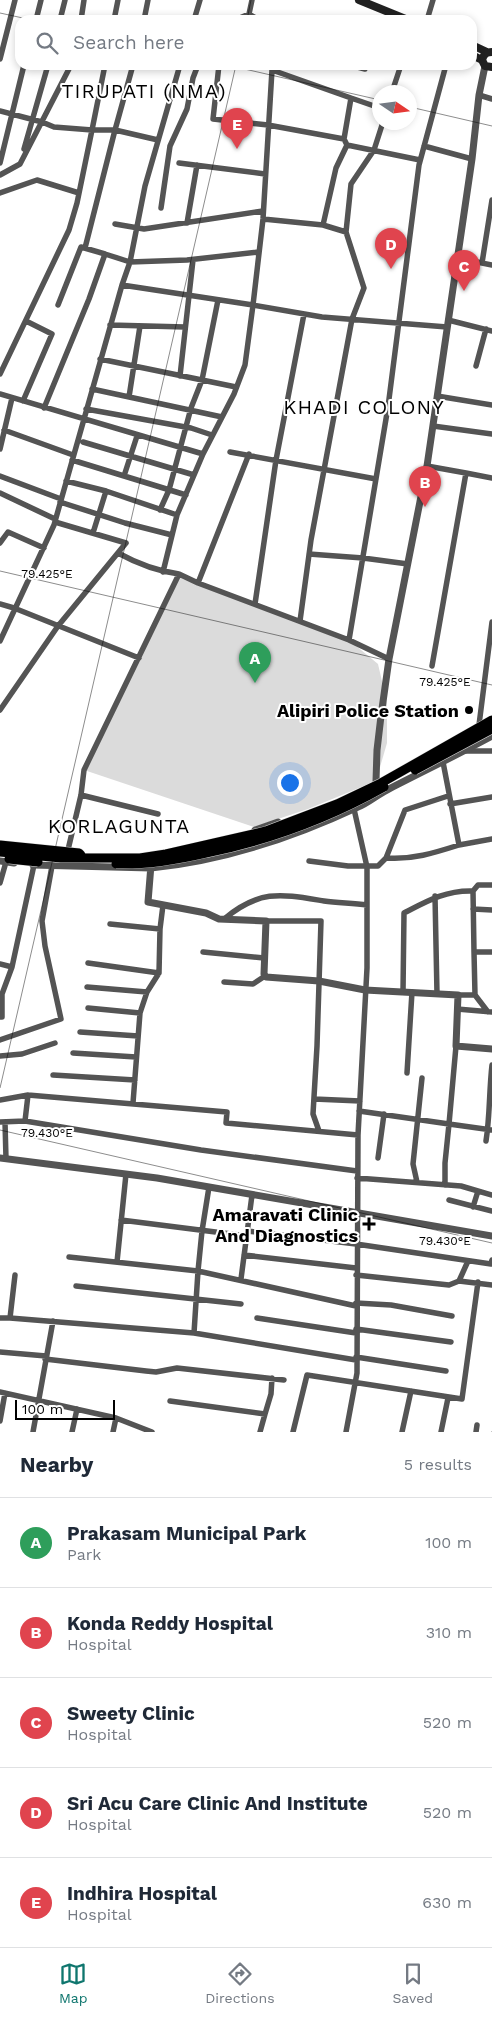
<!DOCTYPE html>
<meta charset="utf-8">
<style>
body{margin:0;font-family:"Work Sans",sans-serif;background:#f2f2f3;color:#1f2937}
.compass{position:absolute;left:372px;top:85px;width:45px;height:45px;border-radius:50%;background:#fff;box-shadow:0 2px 8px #0003;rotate:103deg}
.scale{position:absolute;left:15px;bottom:12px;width:100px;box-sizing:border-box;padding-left:5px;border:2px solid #000;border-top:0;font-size:14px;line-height:18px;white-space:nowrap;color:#000;-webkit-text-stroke:4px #fff;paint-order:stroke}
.you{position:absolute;left:289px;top:782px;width:18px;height:18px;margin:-12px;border:4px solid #fff;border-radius:50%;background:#1a73e8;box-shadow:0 0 0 8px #1a73e833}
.badge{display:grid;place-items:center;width:32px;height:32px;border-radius:50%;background:#0f766e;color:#fff;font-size:16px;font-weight:700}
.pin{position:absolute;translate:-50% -41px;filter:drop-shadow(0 1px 2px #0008)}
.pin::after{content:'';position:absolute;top:26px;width:18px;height:15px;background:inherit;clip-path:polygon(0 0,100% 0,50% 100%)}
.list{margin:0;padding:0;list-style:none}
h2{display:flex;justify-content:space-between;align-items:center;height:65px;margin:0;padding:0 20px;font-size:21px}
h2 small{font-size:16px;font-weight:400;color:#747a83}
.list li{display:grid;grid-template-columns:32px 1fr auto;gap:15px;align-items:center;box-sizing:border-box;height:90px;padding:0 20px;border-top:1px solid #e0e1e3}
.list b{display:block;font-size:19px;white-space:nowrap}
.list p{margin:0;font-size:16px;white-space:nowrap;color:#747a83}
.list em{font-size:16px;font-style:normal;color:#747a83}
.icon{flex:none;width:28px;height:28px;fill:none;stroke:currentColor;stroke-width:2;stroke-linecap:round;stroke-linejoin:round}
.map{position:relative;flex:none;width:492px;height:1432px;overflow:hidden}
.search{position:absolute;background:#fff;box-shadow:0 2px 8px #0003;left:15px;right:15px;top:15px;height:55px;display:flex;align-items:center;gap:12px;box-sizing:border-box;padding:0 18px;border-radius:15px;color:#747a83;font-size:19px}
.sheet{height:515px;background:#fff}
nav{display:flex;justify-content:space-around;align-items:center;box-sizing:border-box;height:70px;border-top:1px solid #e0e1e3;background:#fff;font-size:14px;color:#747a83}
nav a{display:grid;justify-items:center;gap:2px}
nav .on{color:#0f766e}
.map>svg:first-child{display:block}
</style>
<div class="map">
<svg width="492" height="1432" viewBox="0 0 492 1432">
<rect width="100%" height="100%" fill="#fff"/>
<path fill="#dbdbdb" d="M 179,574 L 349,640 L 378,664 L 387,703 L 387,743 L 376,781 L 308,809 L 254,827 L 84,770 Z"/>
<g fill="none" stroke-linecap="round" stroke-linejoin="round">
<path stroke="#545454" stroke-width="5.5" d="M 252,0 L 249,14 L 259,20
M 36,20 L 41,0
M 60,20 L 65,0
M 81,20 L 84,0
M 114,20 L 118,0
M 144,20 L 148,0
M 194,20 L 200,0
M 235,20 L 249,14
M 427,20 L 433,0
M 0,59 L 15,0
M 133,65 L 115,130 L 158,140
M 180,65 L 145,186 L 130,262 L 187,260 L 259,252
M 219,65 L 213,119 L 268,125 L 344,139 L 347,145 L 336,168 L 323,225 L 263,219
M 350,65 L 365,69 L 367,65
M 272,70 L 351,98 L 344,139
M 392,92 L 401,65
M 479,95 L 492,99
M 351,98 L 380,108
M 0,111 L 42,122 L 54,127 L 92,130 L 77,203 L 69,230 L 0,374
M 347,145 L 420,160
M 424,146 L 472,159
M 24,149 L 48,65
M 0,163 L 24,65
M 179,163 L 265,174
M 0,175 L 20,164 L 71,65
M 0,193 L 37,180 L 79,193
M 161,208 L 170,146 L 187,109 L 193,78 L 198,65
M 187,223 L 197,165
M 115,224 L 144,229 L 263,211
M 323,225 L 346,232
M 85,248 L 115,130 L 92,130 L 105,65
M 457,258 L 492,265
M 482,263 L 492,200
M 58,305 L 81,247 L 105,254
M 448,320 L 492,331
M 110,325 L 185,327
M 100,359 L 236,387
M 476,366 L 486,329
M 180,376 L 193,260
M 92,389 L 222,417
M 0,394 L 203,454 L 234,394 L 245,365 L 253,305 L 322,317 L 447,327
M 437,396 L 492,405
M 129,397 L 140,326
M 23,401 L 52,334 L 26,321
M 44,408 L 89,299 L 105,254 L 130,262 L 122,285
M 86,409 L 191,428 L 212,435
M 433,426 L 492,434
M 4,430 L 73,455
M 83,442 L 194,475
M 0,449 L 12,398
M 230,452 L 376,479
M 72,460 L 186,495
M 427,466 L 466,473 L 432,666
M 466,473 L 492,478
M 0,476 L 61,499
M 124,476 L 137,436
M 66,481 L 106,491 L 177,515
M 0,493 L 55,519
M 60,502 L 125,523 L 172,535
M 160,510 L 169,490 L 191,408 L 202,380 L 218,300
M 93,533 L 106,491
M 0,543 L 8,532 L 44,548
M 118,553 C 138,564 156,571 179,574
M 309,554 L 363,558 L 408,564
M 163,572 L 177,515 L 203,454
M 198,583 L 249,454
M 0,604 L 14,608 L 139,658
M 255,604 L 276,460 L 304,314
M 300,621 L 311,540 L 352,319 L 364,288 L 346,232 L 351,184 L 374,150 L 383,122
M 349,640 L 388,407 L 419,165 L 446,65
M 0,641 L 54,525 L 122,285 L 253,305 L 263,219 L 272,70 L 271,65
M 0,710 L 58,626 L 126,543 L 55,522
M 479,725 L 492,622
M 465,751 L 492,751
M 443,762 L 459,845 L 492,839
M 81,795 L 158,814
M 450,804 L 492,797
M 67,854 L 81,795 L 84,770 L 179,574 L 198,583 L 349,640 L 389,659
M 386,858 C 412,860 434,853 459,845
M 309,861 L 348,866 L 378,866 L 386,858 L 405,810 L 448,796
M 0,883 L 6,862
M 435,896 L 437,994
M 473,909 L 492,910
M 224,919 C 260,889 281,894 324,901 C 338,903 352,903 367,905
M 266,921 L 321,921 L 317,1046 L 313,1114 L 319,1131
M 110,924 L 160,929 L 163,905
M 203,952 L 264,958
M 474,952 L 473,891 L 478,885 L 492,885
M 88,963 L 159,973
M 0,964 L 12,967
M 224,982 L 253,984 L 265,976
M 87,987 L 147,992
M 403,992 L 404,913 C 427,901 446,890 473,891
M 458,995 L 475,995 L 474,952 L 492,952
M 475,995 L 488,1012
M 88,1008 L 140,1013
M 457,1009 L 492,1012
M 0,1017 L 2,1017 L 2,994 L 12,967 L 34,865
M 80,1032 L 138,1036
M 0,1040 L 61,1019 L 45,946 L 42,921 L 52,866
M 73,1053 L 136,1057
M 0,1056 L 22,1054 L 55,1043
M 407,1073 L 412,992
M 53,1075 L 135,1080
M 314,1099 L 360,1101
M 0,1100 L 28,1095 L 227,1112 L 226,1123 L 358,1135
M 133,1103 L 140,1013 L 147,992 L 159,973 L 160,929
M 359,1111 L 449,1124 L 456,1046
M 25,1121 L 28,1095
M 0,1122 L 25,1121 L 201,1150 L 357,1171
M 5,1122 L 6,1159
M 486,1141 C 490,1116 489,1091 492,1065
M 378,1158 L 384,1114
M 357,1178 L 461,1186 L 492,1195
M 417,1182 L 413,1164 L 422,1078
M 445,1185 L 445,1163 L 449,1124 L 492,1130
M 209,1187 L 202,1231 L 198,1271 L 356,1306
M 449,1200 L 492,1211
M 473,1207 L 478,1191
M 121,1220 L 247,1236
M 247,1231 L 356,1244 L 491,1264 L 492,1260
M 244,1255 L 356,1268
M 69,1257 L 198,1271 L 194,1333
M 117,1262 L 126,1174
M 15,1275 L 10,1318 L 194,1333 L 356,1360
M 356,1275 L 449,1285 L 459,1281 L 492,1285
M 241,1279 L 252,1195
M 459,1281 L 468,1261
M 76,1286 L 241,1304
M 356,1303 L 391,1305 L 452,1316
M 0,1318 L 10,1318
M 257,1318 L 356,1333
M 356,1329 L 451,1342
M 0,1352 L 46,1356
M 356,1357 L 446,1371
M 45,1359 L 146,1371 L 156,1372 L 177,1368 L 284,1380
M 0,1392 L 116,1418 L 152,1432
M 170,1401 L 265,1414 L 260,1432
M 265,1414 L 271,1394 L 272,1378
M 0,1421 L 5,1393
M 33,1432 L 53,1321
M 72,1432 L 77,1409
M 113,1432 L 116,1418
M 293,1432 L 307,1375 L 462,1399 L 478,1282
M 346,1432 L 357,1373 L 358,1135 L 367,968 L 367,867 L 354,809
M 402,1432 L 411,1391
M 441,1432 L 448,1398
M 476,1432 L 477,1425"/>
<path stroke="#545454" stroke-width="7" d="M 380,788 L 376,781 L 377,750 L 381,716 L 389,659 L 427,466 L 472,159 L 479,95 L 485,66
M 255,830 L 278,822
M 0,861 L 14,863
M 33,865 L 151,868 C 222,861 294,837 358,807 C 368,803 377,795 387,790 C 422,772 457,755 492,736
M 151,865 L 148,902 L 206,913 L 219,919 L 266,921 L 264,974 L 266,977 L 319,981 L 365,990 L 458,995 L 456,1046 L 492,1049
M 0,1158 L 157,1178 L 492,1236"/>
<path stroke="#212121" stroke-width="8" d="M 359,0 L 408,20
M 472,45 L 487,52
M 492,52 C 486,52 484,54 482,60 L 485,66 L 492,67
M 472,55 L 482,60"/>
<defs>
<path id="primary-bridge" d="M 415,770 L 492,729
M 0,845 L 79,853 L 81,855
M 0,852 L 61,858 L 140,858 L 166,854 L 266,831 L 337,804 L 381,783 L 492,720
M 9,859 L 38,862
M 116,864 C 147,865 176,860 206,853 C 270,840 327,819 384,787"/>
</defs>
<use href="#primary-bridge" stroke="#dbdbdb" stroke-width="10" stroke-linecap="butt"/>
<use href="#primary-bridge" stroke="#000" stroke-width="9"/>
</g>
<path fill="none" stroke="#000" stroke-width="1" stroke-opacity="0.45" d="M 0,13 L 32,20M 247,20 L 251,0M 227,65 L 380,100M 410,107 L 492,126M 0,571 L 492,685M 0,1088 L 236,65M 0,1130 L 492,1243M 492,1432 L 492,1431"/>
<g fill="#000" stroke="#fff" stroke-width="2">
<circle cx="469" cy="710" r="5"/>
<path d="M366.5 1216.5h5v5h5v5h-5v5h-5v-5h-5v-5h5z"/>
</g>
<g text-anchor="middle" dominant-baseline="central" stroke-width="4" stroke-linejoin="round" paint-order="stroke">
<g font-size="18" font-weight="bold" fill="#000" stroke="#fff" text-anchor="end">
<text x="459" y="710">Alipiri Police Station</text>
<text x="358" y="1214">Amaravati Clinic<tspan x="358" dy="21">And Diagnostics</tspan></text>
</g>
<g font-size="20" letter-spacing="1" fill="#000" stroke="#fff">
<text x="144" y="91">TIRUPATI (NMA)</text>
<text x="364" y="407">KHADI COLONY</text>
<text x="119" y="826">KORLAGUNTA</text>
</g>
</g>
<g font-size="12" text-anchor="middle" fill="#000" stroke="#fff" stroke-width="4" stroke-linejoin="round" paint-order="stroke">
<text x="47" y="578">79.425°E</text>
<text x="445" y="686">79.425°E</text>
<text x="47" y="1137">79.430°E</text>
<text x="445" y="1245">79.430°E</text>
</g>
</svg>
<svg class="compass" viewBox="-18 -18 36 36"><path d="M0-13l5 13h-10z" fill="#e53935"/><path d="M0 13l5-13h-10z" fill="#747a83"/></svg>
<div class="scale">100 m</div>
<div class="you"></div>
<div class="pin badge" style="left:255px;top:683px;background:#2e9e5b">A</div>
<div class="pin badge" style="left:425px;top:507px;background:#e0444e">B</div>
<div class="pin badge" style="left:464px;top:291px;background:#e0444e">C</div>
<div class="pin badge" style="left:391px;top:269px;background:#e0444e">D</div>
<div class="pin badge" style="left:237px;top:149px;background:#e0444e">E</div>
<div class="search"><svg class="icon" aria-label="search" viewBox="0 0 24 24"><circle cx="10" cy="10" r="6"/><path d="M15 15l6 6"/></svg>Search here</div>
</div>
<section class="sheet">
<h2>Nearby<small>5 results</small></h2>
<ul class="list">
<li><span class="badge" style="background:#2e9e5b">A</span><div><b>Prakasam Municipal Park</b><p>Park</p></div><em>100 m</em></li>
<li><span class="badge" style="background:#e0444e">B</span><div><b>Konda Reddy Hospital</b><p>Hospital</p></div><em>310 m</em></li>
<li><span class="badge" style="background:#e0444e">C</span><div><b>Sweety Clinic</b><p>Hospital</p></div><em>520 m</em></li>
<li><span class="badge" style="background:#e0444e">D</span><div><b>Sri Acu Care Clinic And Institute</b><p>Hospital</p></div><em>520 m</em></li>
<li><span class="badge" style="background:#e0444e">E</span><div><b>Indhira Hospital</b><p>Hospital</p></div><em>630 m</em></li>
</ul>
</section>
<nav>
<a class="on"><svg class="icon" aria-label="map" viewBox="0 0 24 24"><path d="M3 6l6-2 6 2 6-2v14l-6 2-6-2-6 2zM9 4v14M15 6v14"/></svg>Map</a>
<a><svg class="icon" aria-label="directions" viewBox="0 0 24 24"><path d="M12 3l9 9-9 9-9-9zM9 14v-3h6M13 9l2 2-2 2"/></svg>Directions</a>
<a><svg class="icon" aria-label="saved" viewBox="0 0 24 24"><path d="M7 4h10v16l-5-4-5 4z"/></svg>Saved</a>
</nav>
